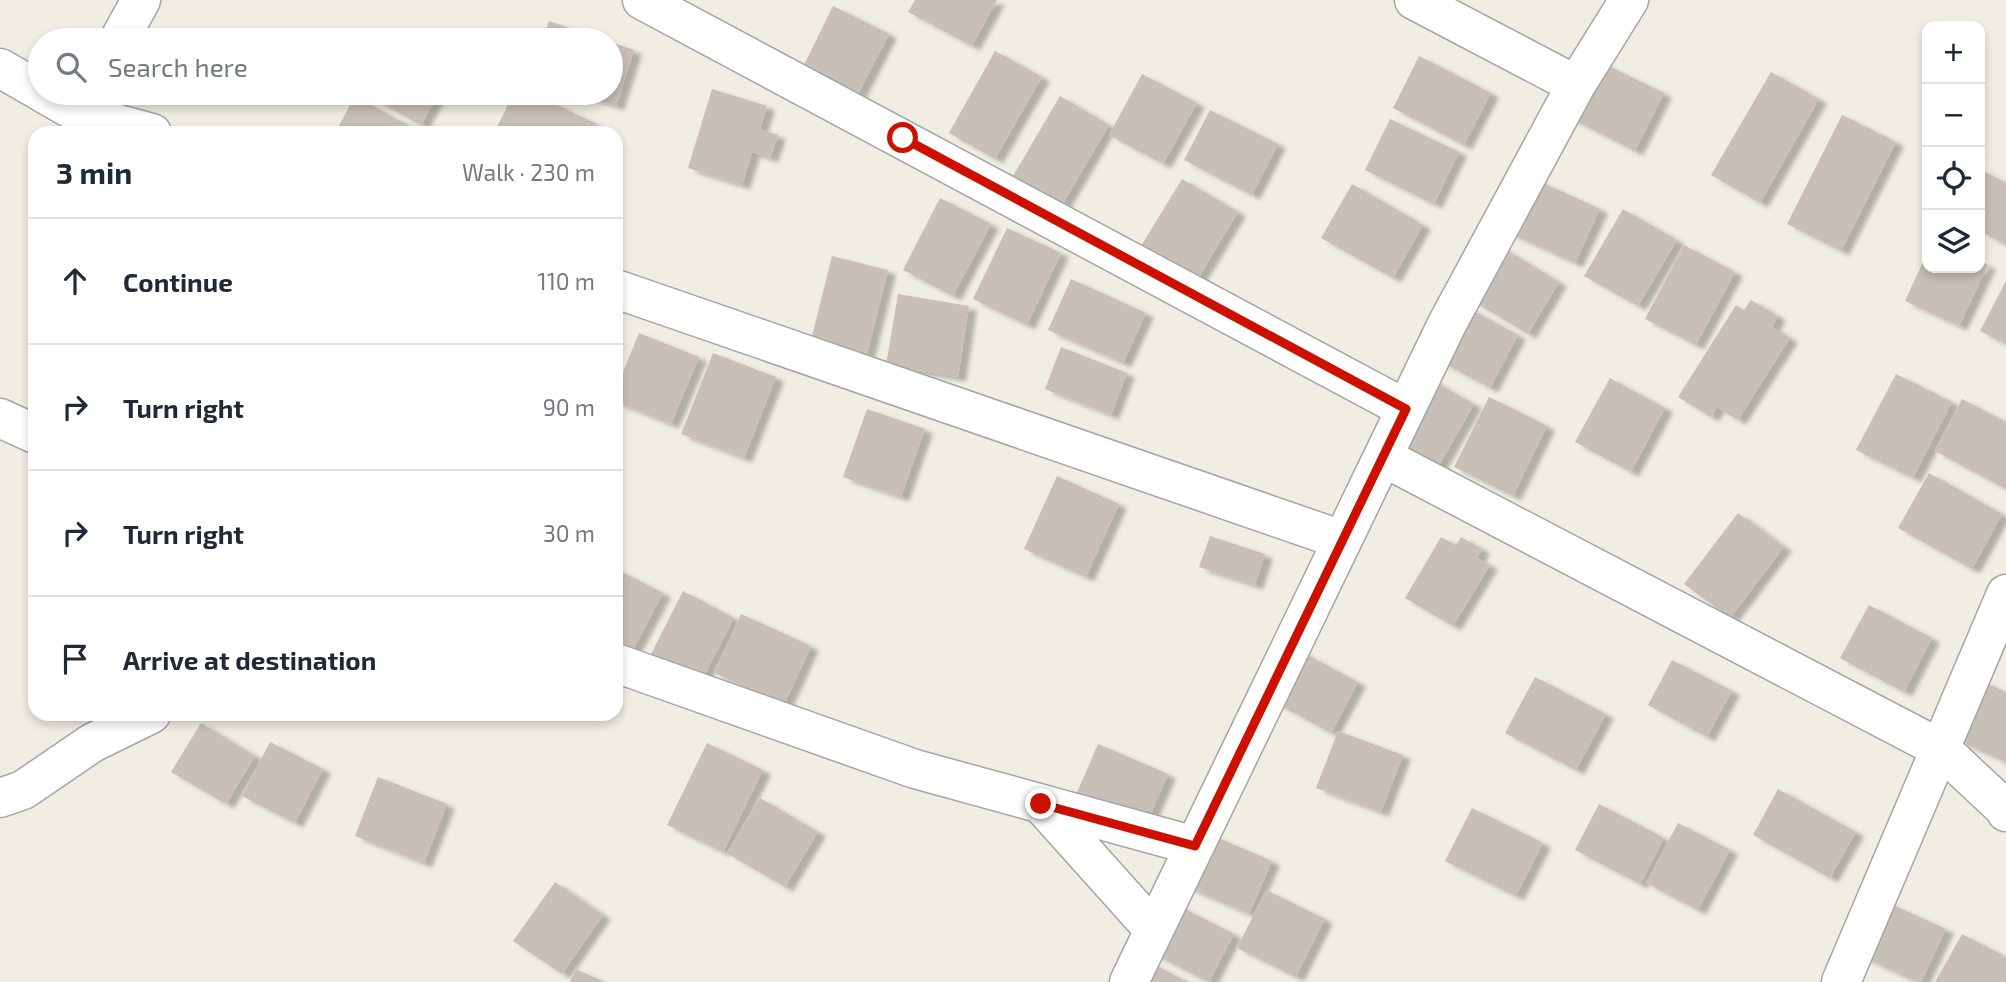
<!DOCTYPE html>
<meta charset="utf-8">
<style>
body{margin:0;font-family:"Exo 2",sans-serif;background:#f6f6f7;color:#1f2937}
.controls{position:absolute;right:21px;top:21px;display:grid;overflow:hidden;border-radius:14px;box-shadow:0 4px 10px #0003}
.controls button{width:63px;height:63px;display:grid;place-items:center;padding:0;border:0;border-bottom:2px solid #e0e1e3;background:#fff;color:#1f2937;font:35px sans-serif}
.stop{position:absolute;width:21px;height:21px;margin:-16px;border:5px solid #c10;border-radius:50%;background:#fff}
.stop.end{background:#c10;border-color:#fff;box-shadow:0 2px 7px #0008}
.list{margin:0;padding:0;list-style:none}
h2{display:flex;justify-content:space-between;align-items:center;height:91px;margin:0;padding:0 28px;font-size:30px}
h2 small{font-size:23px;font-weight:400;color:#747a83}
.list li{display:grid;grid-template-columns:46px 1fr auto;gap:21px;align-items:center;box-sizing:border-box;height:126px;padding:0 28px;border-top:2px solid #e0e1e3}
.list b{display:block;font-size:26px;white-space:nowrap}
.list em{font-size:23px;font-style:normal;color:#747a83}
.icon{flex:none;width:38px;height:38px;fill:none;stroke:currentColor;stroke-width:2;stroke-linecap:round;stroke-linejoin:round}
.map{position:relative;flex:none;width:2006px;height:982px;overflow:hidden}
.search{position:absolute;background:#fff;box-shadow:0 4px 10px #0003;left:28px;top:28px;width:595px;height:77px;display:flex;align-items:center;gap:18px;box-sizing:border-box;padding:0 24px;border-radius:38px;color:#747a83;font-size:26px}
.panel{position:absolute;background:#fff;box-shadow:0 4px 10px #0003;left:28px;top:126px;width:595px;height:595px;border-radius:21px}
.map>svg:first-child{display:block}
</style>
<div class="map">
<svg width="2006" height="982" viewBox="0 0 2006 982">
<defs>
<filter id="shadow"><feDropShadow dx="8" dy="4.5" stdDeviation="2" flood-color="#0004"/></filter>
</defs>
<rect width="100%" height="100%" fill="#f0ede3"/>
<path fill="#c8bfb6" filter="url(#shadow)" d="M 915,0 L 997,0 L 972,46 L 908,12 Z
M 833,6 L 889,34 L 857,96 L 802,69 Z
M 549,21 L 604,40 L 543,40 Z
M 611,42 L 634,50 L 616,106 L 579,93 L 611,93 Z
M 995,51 L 1042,77 L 995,159 L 949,133 Z
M 1419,56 L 1491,93 L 1464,145 L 1393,108 Z
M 1596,60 L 1664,93 L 1635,151 L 1568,117 Z
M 1771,72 L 1819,99 L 1760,203 L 1711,175 Z
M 1142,74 L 1197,103 L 1163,164 L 1109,135 Z
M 712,89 L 767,106 L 760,129 L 778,135 L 770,158 L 752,152 L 742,185 L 688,168 Z
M 363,93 L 439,93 L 421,125 Z
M 514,93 L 531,93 L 595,123 L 590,133 L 494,133 Z
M 355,96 L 422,133 L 335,133 Z
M 1060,96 L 1109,125 L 1062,205 L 1013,176 Z
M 1210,110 L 1278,144 L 1252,195 L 1184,160 Z
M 1842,115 L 1896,142 L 1841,251 L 1787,224 Z
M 1390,119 L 1459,152 L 1434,204 L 1365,170 Z
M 1980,169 L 2006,183 L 2006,245 L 1980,231 Z
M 1528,176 L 1600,209 L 1575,263 L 1503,230 Z
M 1182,179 L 1238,212 L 1197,280 L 1141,246 Z
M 1352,184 L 1423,225 L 1393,278 L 1321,238 Z
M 940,198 L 991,224 L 953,296 L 903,270 Z
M 1623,209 L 1677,240 L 1638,306 L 1584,276 Z
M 1007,228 L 1061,253 L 1027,325 L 973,299 Z
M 1496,244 L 1559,282 L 1528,334 L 1465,296 Z
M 1684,245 L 1735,272 L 1696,345 L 1645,319 Z
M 1927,253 L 1927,268 L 1980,268 L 1980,261 L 1988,265 L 1959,326 L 1905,301 Z
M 832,256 L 888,270 L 867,354 L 811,340 Z
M 1071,279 L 1146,313 L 1123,363 L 1048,330 Z
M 2006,281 L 2006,344 L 1980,331 Z
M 898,294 L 969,306 L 958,377 L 886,365 Z
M 1450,298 L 1518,335 L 1490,388 L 1421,351 Z
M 1751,300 L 1778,316 L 1772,327 L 1790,338 L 1738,420 L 1717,407 L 1711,417 L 1678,397 L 1736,305 L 1744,310 Z
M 639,333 L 699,357 L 671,424 L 616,402 L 616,389 Z
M 1061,347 L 1127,373 L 1111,415 L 1045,389 Z
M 713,353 L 776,377 L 744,458 L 681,434 Z
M 1896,374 L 1952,402 L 1913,478 L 1856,450 Z
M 1425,376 L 1474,404 L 1437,469 L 1387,441 Z
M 1610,378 L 1665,408 L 1631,472 L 1575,442 Z
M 1489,397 L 1547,426 L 1513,496 L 1454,467 Z
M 1962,399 L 2006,422 L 2006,489 L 1935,451 Z
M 867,409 L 925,429 L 901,497 L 843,477 Z
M 1929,473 L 2002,514 L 1972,569 L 1898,528 Z
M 1057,476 L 1119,504 L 1086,577 L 1024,549 Z
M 1738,513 L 1784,547 L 1730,618 L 1684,584 Z
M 1210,536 L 1265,554 L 1255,585 L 1199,567 Z
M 1441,537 L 1456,545 L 1461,537 L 1482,549 L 1477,558 L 1490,565 L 1453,626 L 1405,598 Z
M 616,569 L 663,593 L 628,659 L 616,653 Z
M 683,591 L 734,618 L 699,685 L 649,658 Z
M 1869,605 L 1932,638 L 1904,692 L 1840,658 Z
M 741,614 L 811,646 L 784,705 L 714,673 Z
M 1283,642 L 1358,682 L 1331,733 L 1256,692 Z
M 1672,660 L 1732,691 L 1707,737 L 1648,705 Z
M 1535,677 L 1606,714 L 1576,770 L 1505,733 Z
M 1980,680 L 2006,692 L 2006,762 L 1953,738 Z
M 201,723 L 255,756 L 226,804 L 171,772 Z
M 1338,731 L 1403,755 L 1381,812 L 1316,788 Z
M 270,742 L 323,769 L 295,823 L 242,796 Z
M 707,743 L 763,770 L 723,852 L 667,825 Z
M 1098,744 L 1168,774 L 1145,827 L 1075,797 Z
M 378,777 L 447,804 L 424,863 L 355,836 Z
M 1778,789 L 1856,832 L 1830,878 L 1753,835 Z
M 760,798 L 818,832 L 785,887 L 727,853 Z
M 1599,804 L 1664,838 L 1640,884 L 1575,850 Z
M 1472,808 L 1543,843 L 1516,896 L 1445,861 Z
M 1678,823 L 1730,850 L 1698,910 L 1646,883 Z
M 1209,834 L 1272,861 L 1249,914 L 1185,886 Z
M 555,882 L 603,915 L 562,974 L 513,941 Z
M 1266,890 L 1325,919 L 1296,977 L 1237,948 Z
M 1873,896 L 1946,929 L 1921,982 L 1917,982 L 1848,950 Z
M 1171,902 L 1234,934 L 1209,982 L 1146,950 Z
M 1962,934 L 2006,957 L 2006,978 L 2004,982 L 1935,982 Z
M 1143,959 L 1188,982 L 1131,982 Z
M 576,969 L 604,982 L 570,982 Z"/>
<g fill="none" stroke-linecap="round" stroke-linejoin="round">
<defs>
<path id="minor" d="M 642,0 L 1406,409
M 1414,0 L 1576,85
M 119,40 L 141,0
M 0,68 L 40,91
M 43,93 L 78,113 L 152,133
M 616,289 L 1342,540
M 0,418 L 35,434
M 1383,457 L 1941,749 L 2003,807 L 2006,812
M 616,663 L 915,769 L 1195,846
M 0,798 L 23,790 L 92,743 L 151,714
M 1041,804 L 1154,930
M 1129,982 L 1447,324 L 1576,85 L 1629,0
M 1841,982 L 2006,594"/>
</defs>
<use href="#minor" stroke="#a5a5a5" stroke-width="41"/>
<use href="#minor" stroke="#fff" stroke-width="38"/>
</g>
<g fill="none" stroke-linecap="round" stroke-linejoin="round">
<path stroke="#c10" stroke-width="9" d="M 903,138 L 1406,409 L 1195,846 L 1041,804"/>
</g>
</svg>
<div class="controls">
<button>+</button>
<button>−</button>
<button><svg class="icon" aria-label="locate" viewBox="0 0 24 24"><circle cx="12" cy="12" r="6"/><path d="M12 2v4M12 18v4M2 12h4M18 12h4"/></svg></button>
<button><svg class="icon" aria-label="layers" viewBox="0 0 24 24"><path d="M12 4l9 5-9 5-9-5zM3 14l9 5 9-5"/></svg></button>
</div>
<div class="stop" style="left:903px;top:138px"></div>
<div class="stop end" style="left:1041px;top:804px"></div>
<div class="search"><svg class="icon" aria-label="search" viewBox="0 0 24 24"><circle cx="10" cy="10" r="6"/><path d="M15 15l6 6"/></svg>Search here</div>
<section class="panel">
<h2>3 min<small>Walk · 230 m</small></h2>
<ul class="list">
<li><svg class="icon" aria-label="ahead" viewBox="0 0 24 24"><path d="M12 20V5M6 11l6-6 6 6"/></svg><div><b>Continue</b></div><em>110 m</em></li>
<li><svg class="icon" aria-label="right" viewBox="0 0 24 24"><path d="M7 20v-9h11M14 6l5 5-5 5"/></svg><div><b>Turn right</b></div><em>90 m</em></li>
<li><svg class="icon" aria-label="right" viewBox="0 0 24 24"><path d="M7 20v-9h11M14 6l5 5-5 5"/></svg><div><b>Turn right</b></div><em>30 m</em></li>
<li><svg class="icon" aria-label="arrive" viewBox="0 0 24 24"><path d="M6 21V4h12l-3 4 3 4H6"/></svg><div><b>Arrive at destination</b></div></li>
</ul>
</section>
</div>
